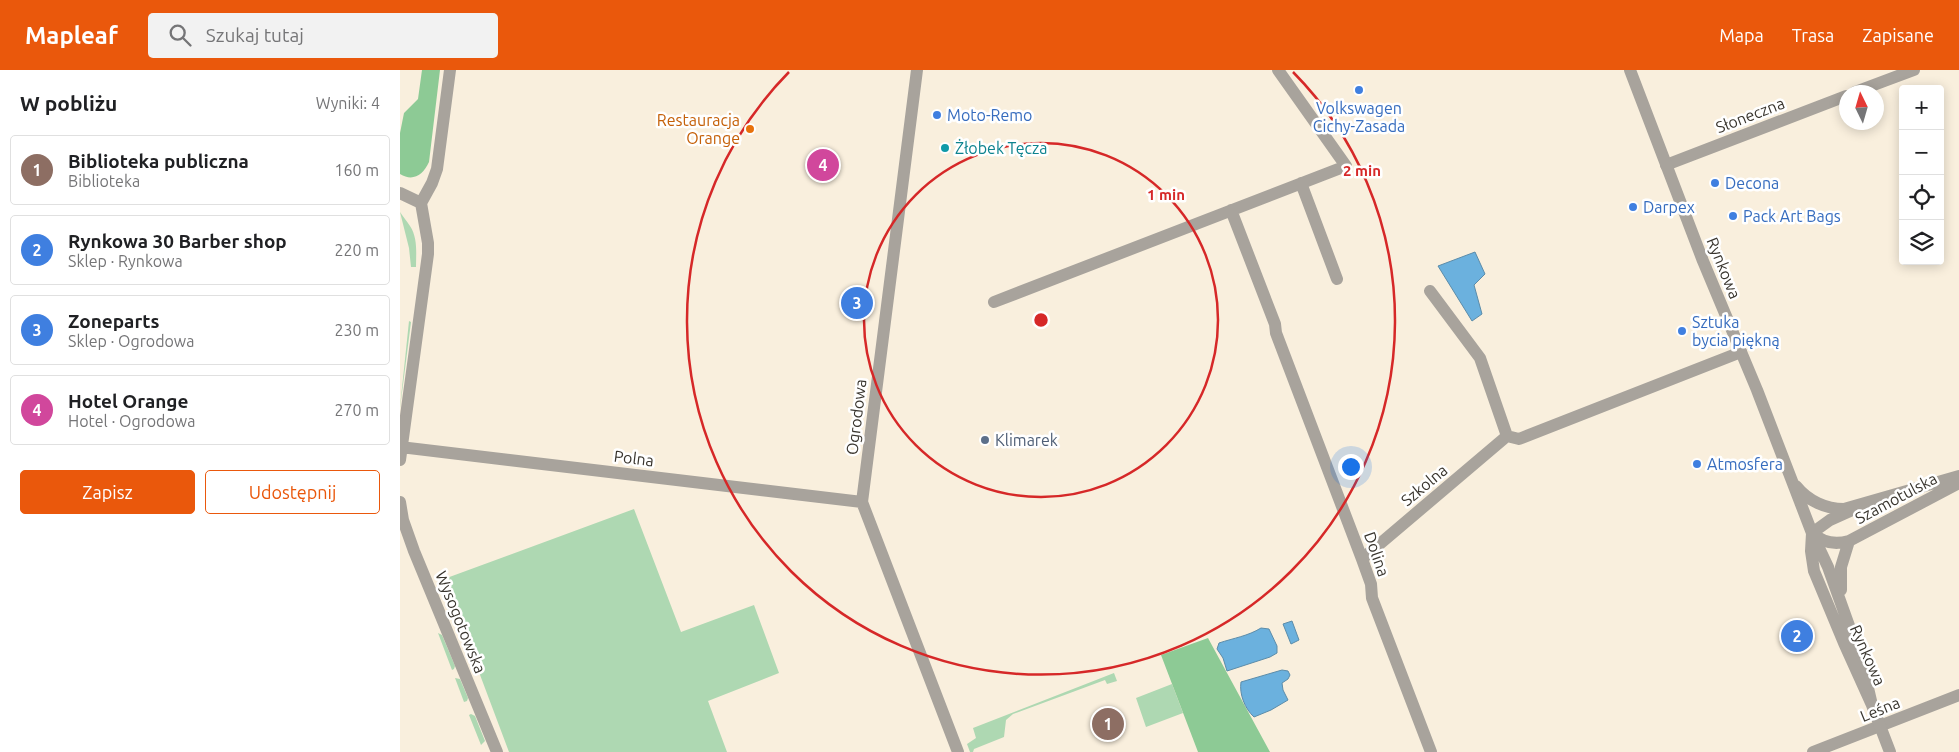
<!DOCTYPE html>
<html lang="pl">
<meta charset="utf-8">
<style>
body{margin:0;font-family:Ubuntu,sans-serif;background:#f2f2f2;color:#202124}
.controls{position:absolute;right:15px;top:15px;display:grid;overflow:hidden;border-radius:5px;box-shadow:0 2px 12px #0003}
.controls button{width:45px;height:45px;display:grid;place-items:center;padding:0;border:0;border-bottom:1px solid #e0e0e0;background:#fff;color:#202124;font:25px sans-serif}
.compass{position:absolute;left:1439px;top:15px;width:45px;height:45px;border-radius:50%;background:#fff;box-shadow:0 2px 12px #0003;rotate:355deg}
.you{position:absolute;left:950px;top:396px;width:18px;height:18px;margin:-12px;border:4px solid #fff;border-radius:50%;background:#1a73e8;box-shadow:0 0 0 8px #1a73e833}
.badge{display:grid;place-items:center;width:32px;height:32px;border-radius:50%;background:#ea580c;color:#fff;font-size:16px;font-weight:700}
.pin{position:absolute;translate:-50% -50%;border:2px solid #fff;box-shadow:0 1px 5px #0006}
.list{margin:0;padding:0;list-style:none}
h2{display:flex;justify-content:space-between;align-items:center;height:65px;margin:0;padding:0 20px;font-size:21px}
h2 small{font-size:16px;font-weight:400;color:#757577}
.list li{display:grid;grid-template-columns:32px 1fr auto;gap:15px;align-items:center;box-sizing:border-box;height:70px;margin:0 10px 10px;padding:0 10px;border:1px solid #e0e0e0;border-radius:5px}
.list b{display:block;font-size:19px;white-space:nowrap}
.list p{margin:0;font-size:16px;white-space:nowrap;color:#757577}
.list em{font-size:16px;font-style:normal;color:#757577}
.actions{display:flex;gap:10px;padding:15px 20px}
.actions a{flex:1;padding:11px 0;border:1px solid #ea580c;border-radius:5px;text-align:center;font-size:18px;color:#ea580c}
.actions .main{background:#ea580c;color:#fff}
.icon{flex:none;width:28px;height:28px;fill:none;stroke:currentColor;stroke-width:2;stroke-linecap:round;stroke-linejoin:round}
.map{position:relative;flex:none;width:1559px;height:682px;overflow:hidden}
header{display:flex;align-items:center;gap:30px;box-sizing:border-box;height:70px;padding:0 25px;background:#ea580c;color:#fff}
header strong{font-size:24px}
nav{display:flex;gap:28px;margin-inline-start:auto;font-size:18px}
.search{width:350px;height:45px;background:#f2f2f2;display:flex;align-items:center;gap:12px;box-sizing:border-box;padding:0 18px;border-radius:5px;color:#757577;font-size:19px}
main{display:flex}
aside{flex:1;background:#fff}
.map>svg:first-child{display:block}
</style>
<header>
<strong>Mapleaf</strong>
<div class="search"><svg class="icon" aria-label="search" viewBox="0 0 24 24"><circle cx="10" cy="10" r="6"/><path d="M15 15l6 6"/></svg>Szukaj tutaj</div>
<nav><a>Mapa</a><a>Trasa</a><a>Zapisane</a></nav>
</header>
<main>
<aside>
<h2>W pobliżu<small>Wyniki: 4</small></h2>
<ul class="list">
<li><span class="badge" style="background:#8d6e63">1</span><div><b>Biblioteka publiczna</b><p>Biblioteka</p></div><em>160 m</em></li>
<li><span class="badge" style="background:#3f7fe0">2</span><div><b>Rynkowa 30 Barber shop</b><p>Sklep · Rynkowa</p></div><em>220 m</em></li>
<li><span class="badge" style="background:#3f7fe0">3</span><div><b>Zoneparts</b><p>Sklep · Ogrodowa</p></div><em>230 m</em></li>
<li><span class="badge" style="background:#d1479c">4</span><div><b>Hotel Orange</b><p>Hotel · Ogrodowa</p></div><em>270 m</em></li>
</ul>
<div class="actions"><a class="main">Zapisz</a><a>Udostępnij</a></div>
</aside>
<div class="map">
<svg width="1559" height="682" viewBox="0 0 1559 682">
<rect width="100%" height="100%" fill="#f9efdd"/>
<path fill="#aed8b2" d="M 0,142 C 3,147 7,151 10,156 C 18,168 16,184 16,197 L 11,197 L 9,178 Z
M 9,251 L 11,252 L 0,338 L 0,337 Z
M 234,439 L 281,562 L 354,535 L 379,603 L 308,631 L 327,682 L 109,682 L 44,509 Z
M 38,563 L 42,565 L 55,596 L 54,599 L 52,600 Z
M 714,603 L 717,611 L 707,614 L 705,610 L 613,644 L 606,650 L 604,667 L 574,679 L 573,682 L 570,682 L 567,674 L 576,668 L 573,658 Z
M 55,608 L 60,609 L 68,628 L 67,631 L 64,632 Z
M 772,614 L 783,643 L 746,657 L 736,628 Z
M 71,644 L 75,646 L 85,671 L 81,675 L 69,645 Z"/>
<path fill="#8dca95" d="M 22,0 L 40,0 L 29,92 C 23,105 13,112 0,104 L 0,63 L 4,43 L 18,29 Z
M 808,568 L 870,682 L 798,682 L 761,585 Z"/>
<path fill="#6bb1de" stroke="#5c8ca9" d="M 1075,182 L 1085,204 L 1074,215 L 1082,244 L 1072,251 L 1038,196 Z
M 892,551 L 899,570 L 891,574 L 883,554 Z
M 861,558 L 869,559 L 877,576 L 877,583 L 870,587 L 827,601 L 823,588 L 817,579 L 819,573 C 834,568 848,566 861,558 Z
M 882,600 L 888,601 L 890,605 L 888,609 L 882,613 L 883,620 L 888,630 L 871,640 L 854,647 C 845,639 839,624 841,612 Z"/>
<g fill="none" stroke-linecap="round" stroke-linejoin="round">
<path stroke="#a8a39c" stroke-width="12" d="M 517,0 L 462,432 L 558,682
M 1455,22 L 1514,0
M 1266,95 L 1446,26
M 901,113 L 937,209
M 0,123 L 21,133
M 831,140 L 875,254 L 876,263 L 962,489 L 971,514 L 972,528 L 1031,682
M 1030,221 L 1080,288 L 1107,366
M 594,232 L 946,96 L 878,0
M 1107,366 L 1119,369 L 1341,282
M 0,377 L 462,432
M 0,390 L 28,184 L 28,173 L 21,133 L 32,113 L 37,99 L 50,0
M 0,432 L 3,450 L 14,481 L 97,682
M 962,489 L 1107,366
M 1413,682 L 1559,625"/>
<path stroke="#a8a39c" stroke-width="12" d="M 1230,0 L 1303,191 L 1357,320 L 1412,463 L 1428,497 L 1462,592 L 1472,635
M 1396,416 C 1408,431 1426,439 1444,439 L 1559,406
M 1412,463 L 1411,481 L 1414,501 L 1444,573 L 1472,635 L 1490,682
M 1412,463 C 1423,473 1435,475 1449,471 L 1559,413
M 1412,463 L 1430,450 L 1450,441
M 1441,520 L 1441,497 L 1449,471"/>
</g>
<g fill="none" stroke="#d62828" stroke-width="2.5">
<circle cx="641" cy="250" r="177"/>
<path d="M893 2A354 354 0 1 1 389 2"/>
</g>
<g fill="#3f7fe0" stroke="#fff" stroke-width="2">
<circle cx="959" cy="20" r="5"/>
<circle cx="537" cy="45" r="5"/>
<circle cx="1315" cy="113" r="5"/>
<circle cx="1233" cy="137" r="5"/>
<circle cx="1333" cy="146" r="5"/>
<circle cx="1282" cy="261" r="5"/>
<circle cx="1297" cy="394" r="5"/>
</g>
<circle fill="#e8710a" stroke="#fff" stroke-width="2" cx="350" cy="59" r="5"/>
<circle fill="#0f9aa8" stroke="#fff" stroke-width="2" cx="545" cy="78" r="5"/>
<circle fill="#5c6f8a" stroke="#fff" stroke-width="2" cx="585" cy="370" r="5"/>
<g text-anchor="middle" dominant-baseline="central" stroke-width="5" stroke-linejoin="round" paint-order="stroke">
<g font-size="16" fill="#366cbe" stroke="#fff" text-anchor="start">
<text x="959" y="38" text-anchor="middle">Volkswagen<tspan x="959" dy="18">Cichy-Zasada</tspan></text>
<text x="547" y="45">Moto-Remo</text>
<text x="1325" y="113">Decona</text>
<text x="1243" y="137">Darpex</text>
<text x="1343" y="146">Pack Art Bags</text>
<text x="1292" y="252">Sztuka<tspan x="1292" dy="18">bycia piękną</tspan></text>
<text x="1307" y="394">Atmosfera</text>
</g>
<g font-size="16" fill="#39352e" stroke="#fff">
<text transform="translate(1350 45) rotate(-21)">Słoneczna</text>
<text transform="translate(1324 198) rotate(68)">Rynkowa</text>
<text transform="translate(456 347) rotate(-83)">Ogrodowa</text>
<text transform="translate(234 388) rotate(7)">Polna</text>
<text transform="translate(1024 415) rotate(-40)">Szkolna</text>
<text transform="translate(1496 428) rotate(-28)">Szamotulska</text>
<text transform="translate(977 484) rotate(71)">Dolina</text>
<text transform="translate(61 552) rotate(68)">Wysogotowska</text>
<text transform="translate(1468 585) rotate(66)">Rynkowa</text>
<text transform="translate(1480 639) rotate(-22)">Leśna</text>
</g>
<g font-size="16" fill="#c56008" stroke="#fff" text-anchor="end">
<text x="340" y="50">Restauracja<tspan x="340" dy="18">Orange</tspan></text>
</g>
<g font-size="16" fill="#0d838f" stroke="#fff" text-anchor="start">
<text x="555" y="78">Żłobek Tęcza</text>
</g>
<g font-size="16" fill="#4e5e75" stroke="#fff" text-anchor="start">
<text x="595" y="370">Klimarek</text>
</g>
</g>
<circle cx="641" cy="250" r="8" fill="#d62828" stroke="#fff" stroke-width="2.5"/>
<g font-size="15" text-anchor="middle" font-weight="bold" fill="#d62828" stroke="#fff" stroke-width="5" stroke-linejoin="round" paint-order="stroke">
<text x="962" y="106">2 min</text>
<text x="766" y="130">1 min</text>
</g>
</svg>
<div class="controls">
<button>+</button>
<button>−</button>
<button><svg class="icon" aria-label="locate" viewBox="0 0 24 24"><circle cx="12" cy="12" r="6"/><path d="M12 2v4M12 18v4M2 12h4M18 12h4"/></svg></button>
<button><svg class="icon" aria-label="layers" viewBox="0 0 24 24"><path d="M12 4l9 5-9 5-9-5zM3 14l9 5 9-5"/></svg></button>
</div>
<svg class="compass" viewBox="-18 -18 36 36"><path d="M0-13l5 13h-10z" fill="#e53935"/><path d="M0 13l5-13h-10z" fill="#757577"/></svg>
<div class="you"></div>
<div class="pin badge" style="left:708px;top:654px;background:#8d6e63">1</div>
<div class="pin badge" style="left:1397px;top:566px;background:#3f7fe0">2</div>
<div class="pin badge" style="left:457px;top:233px;background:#3f7fe0">3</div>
<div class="pin badge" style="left:423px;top:95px;background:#d1479c">4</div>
</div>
</main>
